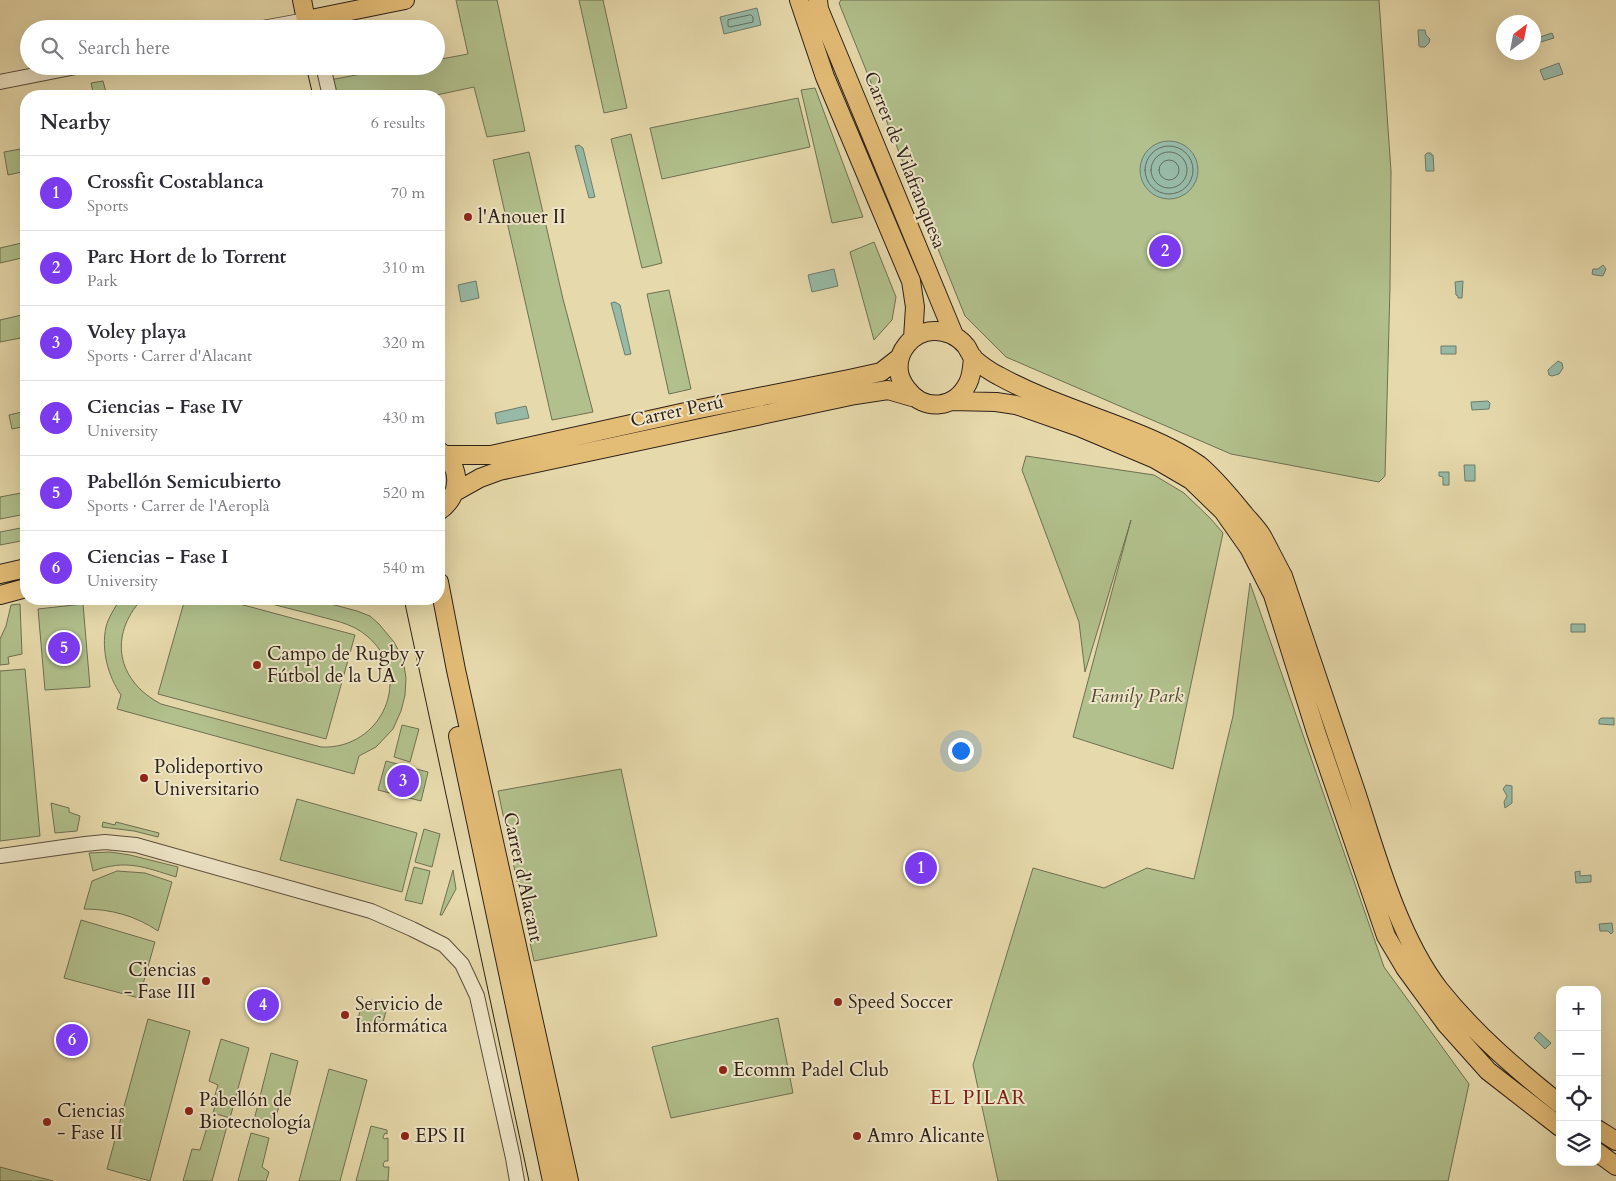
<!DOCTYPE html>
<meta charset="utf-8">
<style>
body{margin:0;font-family:Cardo,serif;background:#f2f2f3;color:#2b2b33}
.controls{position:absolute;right:15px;bottom:15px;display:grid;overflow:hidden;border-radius:10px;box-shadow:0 5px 20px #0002}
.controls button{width:45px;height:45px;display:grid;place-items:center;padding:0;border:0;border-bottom:1px solid #e1e1e2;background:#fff;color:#2b2b33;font:25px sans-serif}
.compass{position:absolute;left:1496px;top:15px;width:45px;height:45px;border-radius:50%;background:#fff;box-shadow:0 5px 20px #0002;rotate:32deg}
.you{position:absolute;left:960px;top:750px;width:18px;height:18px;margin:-12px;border:4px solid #fff;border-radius:50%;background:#1a73e8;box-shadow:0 0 0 8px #1a73e833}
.badge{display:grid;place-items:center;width:32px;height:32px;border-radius:50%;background:#7c3aed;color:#fff;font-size:16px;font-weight:700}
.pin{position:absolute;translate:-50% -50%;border:2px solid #fff;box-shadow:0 1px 5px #0006}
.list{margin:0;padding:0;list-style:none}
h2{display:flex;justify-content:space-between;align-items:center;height:65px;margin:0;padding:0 20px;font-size:21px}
h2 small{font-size:16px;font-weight:400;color:#7c7c81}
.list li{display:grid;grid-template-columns:32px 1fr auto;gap:15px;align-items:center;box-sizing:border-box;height:75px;padding:0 20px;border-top:1px solid #e1e1e2}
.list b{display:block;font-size:19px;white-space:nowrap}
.list p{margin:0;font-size:16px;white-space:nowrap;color:#7c7c81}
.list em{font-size:16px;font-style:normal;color:#7c7c81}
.icon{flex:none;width:28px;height:28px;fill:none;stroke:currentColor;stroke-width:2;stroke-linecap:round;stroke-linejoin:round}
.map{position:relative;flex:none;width:1616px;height:1181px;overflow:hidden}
.search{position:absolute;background:#fff;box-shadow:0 5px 20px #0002;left:20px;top:20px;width:425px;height:55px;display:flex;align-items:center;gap:12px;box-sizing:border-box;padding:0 18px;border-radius:28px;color:#7c7c81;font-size:19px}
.panel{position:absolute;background:#fff;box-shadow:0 5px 20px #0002;left:20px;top:90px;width:425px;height:515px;border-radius:20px}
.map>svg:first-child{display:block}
</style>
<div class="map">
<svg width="1616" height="1181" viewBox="0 0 1616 1181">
<rect width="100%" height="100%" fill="#e6d9ab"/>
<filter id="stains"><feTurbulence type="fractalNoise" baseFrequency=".004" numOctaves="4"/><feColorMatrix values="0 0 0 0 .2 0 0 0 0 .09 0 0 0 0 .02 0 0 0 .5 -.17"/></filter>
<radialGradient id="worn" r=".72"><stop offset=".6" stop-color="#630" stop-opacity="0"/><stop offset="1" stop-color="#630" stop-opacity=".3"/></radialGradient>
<path fill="#b1c08c" stroke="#6f7052" d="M 456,0 L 497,0 L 525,131 L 487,137 L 474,87 L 432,96 L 335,96 L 330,80 L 403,66 L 436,66 L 436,60 L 468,54 Z
M 579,0 L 603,0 L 627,108 L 604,113 Z
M 841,0 L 1379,0 L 1391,171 L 1390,287 L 1385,476 L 1379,482 L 1231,454 L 1006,357 L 965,316 L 839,3 Z
M 103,81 L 107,96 L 94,96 L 91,83 Z
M 815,88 L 863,217 L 832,223 L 801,90 Z
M 798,98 L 810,147 L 662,179 L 650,128 Z
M 631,134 L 662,263 L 642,268 L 611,139 Z
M 26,148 L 26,171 L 8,175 L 4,152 Z
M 529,152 L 563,299 L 593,412 L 552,420 L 493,160 Z
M 26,242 L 26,257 L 0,263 L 0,248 Z
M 874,242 L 896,297 L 892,320 L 874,340 L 850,252 Z
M 669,290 L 691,389 L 669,394 L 647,294 Z
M 26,314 L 26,337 L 0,342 L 0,320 Z
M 26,411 L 26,426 L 12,429 L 9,415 Z
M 1026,456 L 1154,475 L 1184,493 L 1210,518 L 1223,533 L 1173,769 L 1073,737 L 1131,520 L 1085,672 L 1079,622 L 1022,470 Z
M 439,466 C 446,475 447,487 439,496 Z
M 26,492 L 26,514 L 0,519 L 0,497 Z
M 26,527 L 26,540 L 0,545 L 0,532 Z
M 1250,583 L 1384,967 L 1469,1084 L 1448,1181 L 998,1181 L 973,1065 L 1033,868 L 1104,888 L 1147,868 L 1194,879 L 1233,716 Z
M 120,599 L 142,599 C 108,636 117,681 161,704 L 321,747 C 382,750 415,676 367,636 C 351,622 330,620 311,614 C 291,609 271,604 252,599 L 312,599 L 357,611 L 370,616 L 379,624 L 394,642 L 403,659 L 406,678 L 405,695 L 401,711 L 393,729 L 376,747 L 359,756 L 354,774 L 117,709 L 121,695 C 108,676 101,650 106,627 C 108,618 115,608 120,599 Z
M 185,599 L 221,599 L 355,635 L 326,739 L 158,694 Z
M 20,604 L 22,654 L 8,657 L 9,664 L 0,665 L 0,639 L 6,626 L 11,605 Z
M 83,604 L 90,687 L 45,690 L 38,609 Z
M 25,669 L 40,836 L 0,841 L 0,671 Z
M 402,725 L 419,729 L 410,762 L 394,757 Z
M 386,761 L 428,772 L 421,801 L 378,790 Z
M 621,769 L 657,936 L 534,961 L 498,791 Z
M 297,799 L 417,833 L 402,892 L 280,860 Z
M 51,803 L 69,808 L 69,812 L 80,816 L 77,831 L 55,833 Z
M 103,822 L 115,825 L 116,822 L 159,833 L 158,837 L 134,831 L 102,827 Z
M 424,829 L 440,834 L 432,867 L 415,862 Z
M 110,852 L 130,855 L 178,867 L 176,877 C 144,867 126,859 93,871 L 89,853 Z
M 414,867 L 430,871 L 422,904 L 405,900 Z
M 453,870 L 456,889 L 442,915 L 440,915 Z
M 117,871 L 145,873 L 172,882 L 158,931 C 136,916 111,909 84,909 L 92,881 Z
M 81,920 L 155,942 L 139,998 L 64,978 Z
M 371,1000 L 388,1004 L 380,1033 L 356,1026 L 362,1004 L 369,1006 Z
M 778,1018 L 793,1093 L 671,1118 L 652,1047 Z
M 148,1019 L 190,1031 L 150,1181 L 107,1169 Z
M 221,1039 L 249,1048 L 230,1118 L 213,1113 L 215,1106 L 212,1105 L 218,1085 L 209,1081 Z
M 271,1053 L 298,1061 L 288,1102 L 281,1100 L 276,1116 L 273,1115 L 269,1129 L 253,1124 Z
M 329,1069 L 367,1080 L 340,1181 L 299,1181 Z
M 209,1121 L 227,1126 L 212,1181 L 183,1181 L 192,1149 L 200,1150 Z
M 371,1126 L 387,1130 L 387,1134 L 385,1133 L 383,1137 L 384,1139 L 388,1138 L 388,1161 L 385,1161 L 383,1164 L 384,1167 L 389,1167 L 388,1181 L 356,1181 Z
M 251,1133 L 269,1138 L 262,1167 L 269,1172 L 266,1181 L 238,1181 Z
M 0,1167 L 53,1181 L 0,1181 Z"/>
<path fill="#97baa6" stroke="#6d7c6d" d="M 757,8 L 761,25 L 724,34 L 720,17 Z
M 1418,30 L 1425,30 L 1426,35 L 1430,39 L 1429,43 L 1425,47 L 1420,47 L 1419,46 Z
M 1552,33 L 1554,38 L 1534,44 L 1534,39 Z
M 1559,63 L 1563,74 L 1544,80 L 1540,70 Z
M1140 170a29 29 0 1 1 58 0a29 29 0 1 1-58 0Z
M 579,145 L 583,148 L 595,197 L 589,198 L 575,146 Z
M 1427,153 L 1431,153 L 1431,155 L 1433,155 L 1434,171 L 1426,171 L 1425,155 Z
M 1603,265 L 1606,269 L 1603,276 L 1595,275 L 1592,274 L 1593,269 L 1598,269 Z
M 834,269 L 838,286 L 812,292 L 808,275 Z
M 476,281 L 479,298 L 461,302 L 458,285 Z
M 1463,281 L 1462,298 L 1458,298 L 1458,296 L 1456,295 L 1455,282 Z
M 615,302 L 620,305 L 631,354 L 625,355 L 611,303 Z
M 1441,346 L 1456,346 L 1456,354 L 1441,354 Z
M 1558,361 L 1562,363 L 1563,368 L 1559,374 L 1552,376 L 1549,375 L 1548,370 Z
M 1488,401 L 1490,403 L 1489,409 L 1472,410 L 1471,402 Z
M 526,406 L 529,418 L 497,424 L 495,413 Z
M 1464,465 L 1475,465 L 1475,481 L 1465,481 Z
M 1439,472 L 1449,472 L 1449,485 L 1443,485 L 1443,477 L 1439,476 Z
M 1571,624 L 1585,624 L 1585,632 L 1571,632 Z
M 1601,718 L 1614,718 L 1614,725 L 1599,724 L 1599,720 Z
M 1506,785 L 1512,786 L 1512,803 L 1505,808 L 1504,802 L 1507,796 L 1503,789 Z
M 1580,871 L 1580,876 L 1591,875 L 1591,882 L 1576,883 L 1575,872 Z
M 1612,923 L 1613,932 L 1611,934 L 1608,931 L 1600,931 L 1599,924 Z
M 1539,1032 L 1551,1043 L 1545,1049 L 1534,1038 Z"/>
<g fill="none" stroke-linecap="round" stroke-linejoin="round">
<path stroke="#626d5f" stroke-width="1" d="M 751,15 L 753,17 L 753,22 L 730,27 L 728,26 L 728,20 Z
M1145 170a24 24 0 1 1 48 0a24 24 0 1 1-48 0Z
M1151 170a18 18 0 1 1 36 0a18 18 0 1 1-36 0Z
M1159 170a10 10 0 1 1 20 0a10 10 0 1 1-20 0Z"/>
<defs>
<path id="minor" d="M 257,29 L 306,20 L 312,29
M 323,66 L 330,96
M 0,82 L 81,66
M 0,856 L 85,844 L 105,842 L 136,845 L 371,911 L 412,929 L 444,945 L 462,964 L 477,996 L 513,1158 L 517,1181"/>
<path id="major" d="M 302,0 L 306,20 L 405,0
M 799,0 L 825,77 L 911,281 L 915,307 L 913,338
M 818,0 L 819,9 L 954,335
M 973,357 C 972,367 972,375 968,383 C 955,409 924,412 907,389 C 903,384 900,379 899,372 C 896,352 912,332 933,331 C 945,330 958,336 966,346 C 969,350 970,355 974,359 C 981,365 991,372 999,376 C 1041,399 1087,413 1132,431 C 1155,440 1178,450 1199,465 C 1216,479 1231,498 1245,515 C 1251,522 1257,528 1262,536 C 1269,549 1276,563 1283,576 C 1308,649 1333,722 1357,795 C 1377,857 1399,937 1439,989 C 1474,1033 1516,1069 1560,1104
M 951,401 L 996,402 L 1016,405 L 1079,427 L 1155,459 L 1191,480 L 1223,511 L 1249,548 L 1273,595 L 1316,732 L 1386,936 L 1405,968 L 1446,1024 L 1488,1071 L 1560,1127
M 439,451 C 463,466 461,496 439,511
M 445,455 L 491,455 L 699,409 L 849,379 L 881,372 L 899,358
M 455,492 L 480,478 L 499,471 L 855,395 L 888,390 L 912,397
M 0,574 L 26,568
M 439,582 L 456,670 L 569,1181
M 0,595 L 26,588
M 458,736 L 552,1181
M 1597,1129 L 1616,1141
M 1597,1152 L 1616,1166"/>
</defs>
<use href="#minor" stroke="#5b4e3d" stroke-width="16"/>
<use href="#major" stroke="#2d2018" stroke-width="20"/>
<use href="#minor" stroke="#efe6c8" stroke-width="14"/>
<use href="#major" stroke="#e3bc76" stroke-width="18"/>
<path stroke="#2d2018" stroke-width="1" d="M 306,66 L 313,96
M 404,599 L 529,1181"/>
</g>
<g fill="#8f2418" stroke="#efe6c8" stroke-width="2">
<circle cx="468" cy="217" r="5"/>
<circle cx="257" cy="665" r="5"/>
<circle cx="144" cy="778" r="5"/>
<circle cx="206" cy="981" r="5"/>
<circle cx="838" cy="1002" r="5"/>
<circle cx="345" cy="1015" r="5"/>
<circle cx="723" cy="1070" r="5"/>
<circle cx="189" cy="1111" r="5"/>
<circle cx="47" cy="1122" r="5"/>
<circle cx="405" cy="1136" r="5"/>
<circle cx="857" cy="1136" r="5"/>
</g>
<g text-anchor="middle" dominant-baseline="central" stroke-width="4" stroke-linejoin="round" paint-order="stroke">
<g font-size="19" fill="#2d2018" stroke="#efe6c8">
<text transform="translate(905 160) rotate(68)">Carrer de Vilafranquesa</text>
<text transform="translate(677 411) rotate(-12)">Carrer Perú</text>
<text transform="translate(523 877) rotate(78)">Carrer d'Alacant</text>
</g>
<g font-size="19" fill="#2d2018" stroke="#efe6c8" text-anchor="start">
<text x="478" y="217">l'Anouer II</text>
<text x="267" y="654">Campo de Rugby y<tspan x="267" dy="22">Fútbol de la UA</tspan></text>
<text x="154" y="767">Polideportivo<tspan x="154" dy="22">Universitario</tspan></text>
<text x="196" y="970" text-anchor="end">Ciencias<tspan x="196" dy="22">- Fase III</tspan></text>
<text x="848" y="1002">Speed Soccer</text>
<text x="355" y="1004">Servicio de<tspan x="355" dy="22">Informática</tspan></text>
<text x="733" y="1070">Ecomm Padel Club</text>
<text x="199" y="1100">Pabellón de<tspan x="199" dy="22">Biotecnología</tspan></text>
<text x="57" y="1111">Ciencias<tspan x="57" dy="22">- Fase II</tspan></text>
<text x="415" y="1136">EPS II</text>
<text x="867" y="1136">Amro Alicante</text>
</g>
<g font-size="19" font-style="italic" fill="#4e4835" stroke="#efe6c8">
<text x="1137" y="696">Family Park</text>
</g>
<g font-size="20" letter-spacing="1" fill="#7a1f14" stroke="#efe6c8">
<text x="978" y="1097">EL PILAR</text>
</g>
</g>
<rect width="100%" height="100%" filter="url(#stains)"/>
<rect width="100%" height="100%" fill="url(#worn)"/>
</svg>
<div class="controls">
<button>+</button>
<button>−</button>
<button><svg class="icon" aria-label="locate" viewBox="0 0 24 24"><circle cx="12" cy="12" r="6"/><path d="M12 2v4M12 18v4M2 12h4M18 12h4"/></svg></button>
<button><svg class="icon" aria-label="layers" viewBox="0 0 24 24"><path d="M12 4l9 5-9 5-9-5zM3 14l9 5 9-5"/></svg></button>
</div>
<svg class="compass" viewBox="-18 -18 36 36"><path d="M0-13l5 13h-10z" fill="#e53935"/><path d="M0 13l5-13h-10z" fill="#7c7c81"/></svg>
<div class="you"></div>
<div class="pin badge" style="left:921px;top:868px">1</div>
<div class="pin badge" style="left:1165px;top:251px">2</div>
<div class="pin badge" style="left:403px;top:781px">3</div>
<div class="pin badge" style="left:263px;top:1005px">4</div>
<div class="pin badge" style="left:64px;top:648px">5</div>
<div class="pin badge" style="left:72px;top:1040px">6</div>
<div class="search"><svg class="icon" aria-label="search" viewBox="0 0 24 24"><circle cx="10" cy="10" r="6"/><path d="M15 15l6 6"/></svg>Search here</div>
<section class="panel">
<h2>Nearby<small>6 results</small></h2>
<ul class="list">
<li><span class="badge">1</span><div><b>Crossfit Costablanca</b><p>Sports</p></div><em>70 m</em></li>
<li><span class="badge">2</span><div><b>Parc Hort de lo Torrent</b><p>Park</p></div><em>310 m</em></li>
<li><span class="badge">3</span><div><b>Voley playa</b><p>Sports · Carrer d'Alacant</p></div><em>320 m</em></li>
<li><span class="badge">4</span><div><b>Ciencias - Fase IV</b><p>University</p></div><em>430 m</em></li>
<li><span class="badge">5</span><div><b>Pabellón Semicubierto</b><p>Sports · Carrer de l'Aeroplà</p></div><em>520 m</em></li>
<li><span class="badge">6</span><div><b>Ciencias - Fase I</b><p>University</p></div><em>540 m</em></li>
</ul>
</section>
</div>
